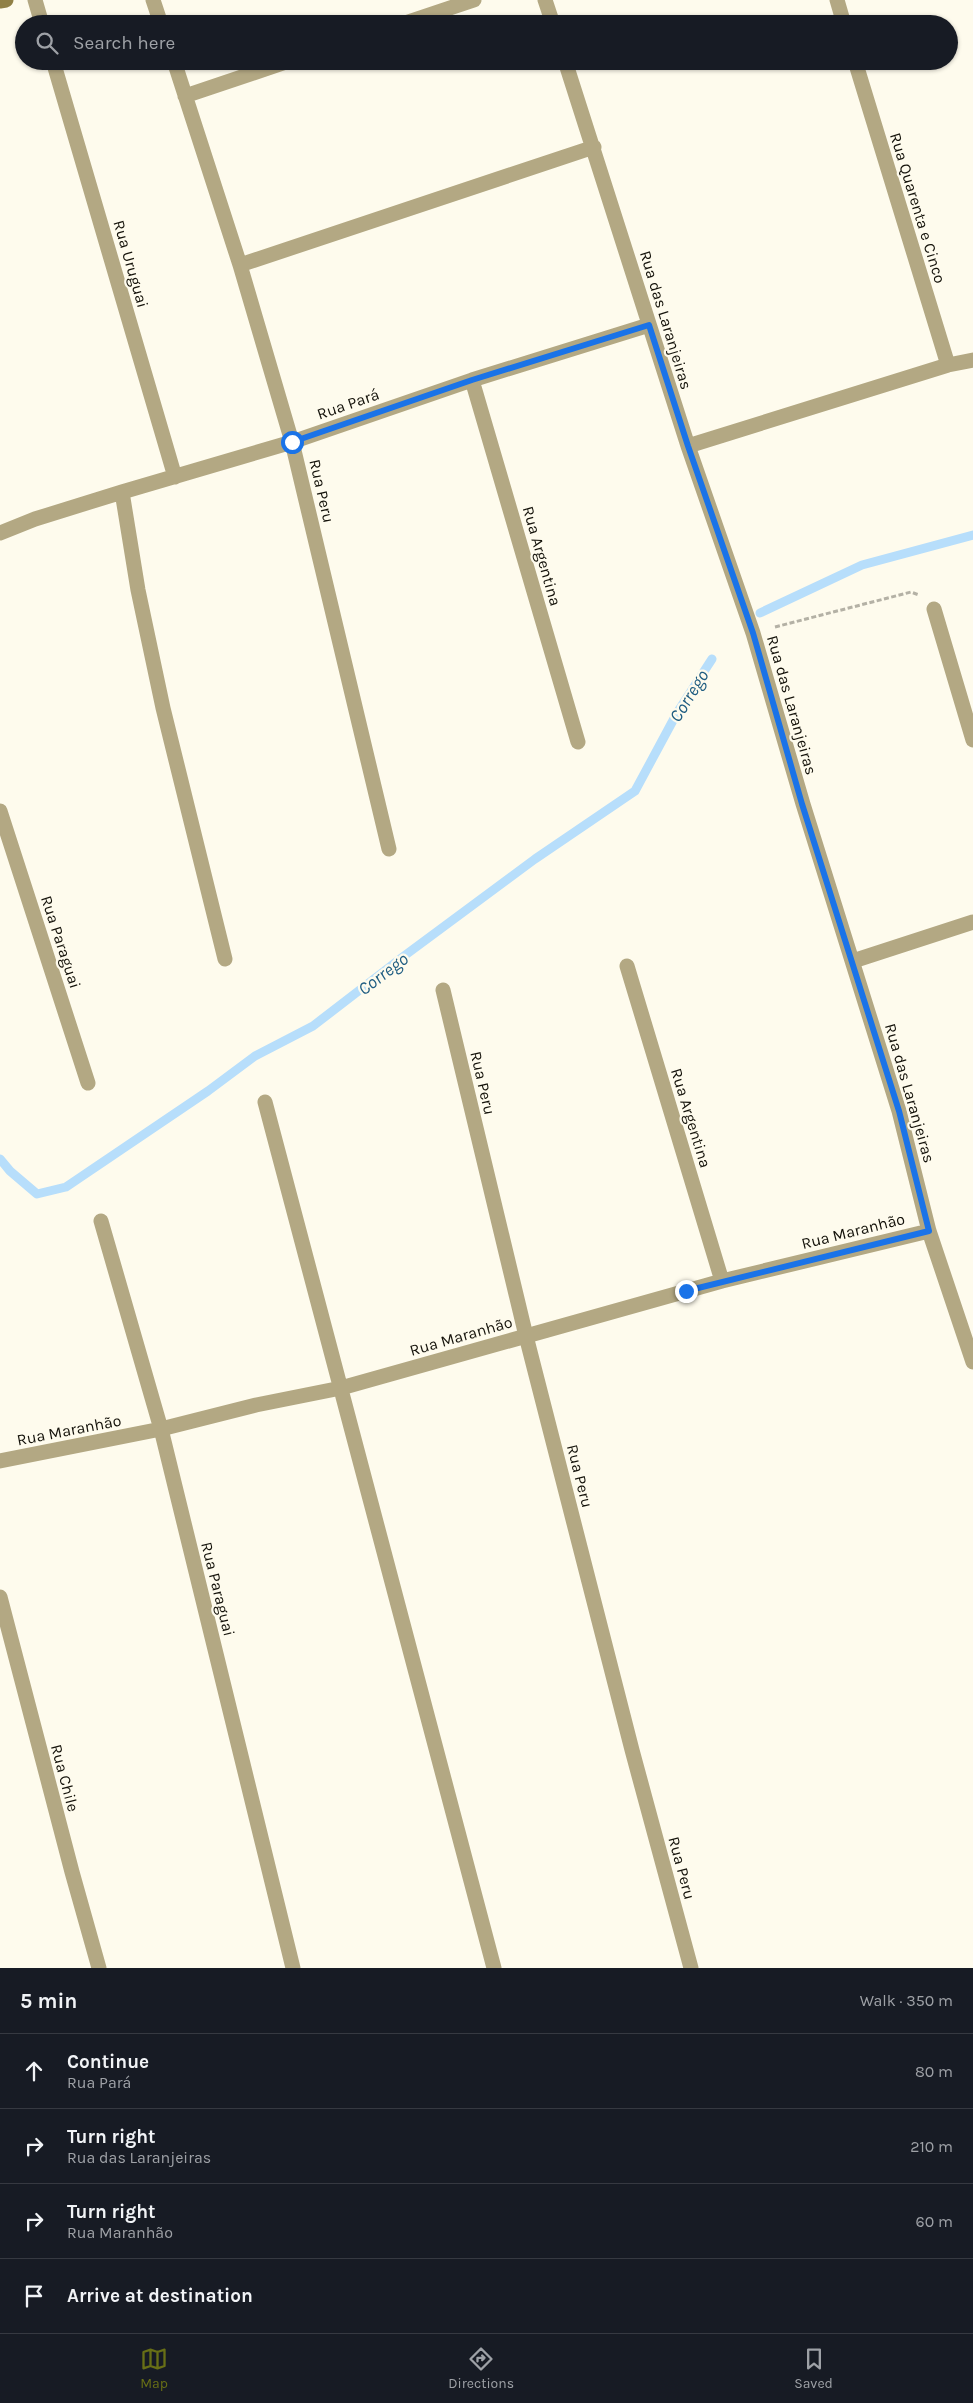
<!DOCTYPE html>
<meta charset="utf-8">
<style>
body{margin:0;font-family:Karla,sans-serif;background:#20242c;color:#f1f3f6}
.stop{position:absolute;width:15px;height:15px;margin:-11px;border:4px solid #1a73e8;border-radius:50%;background:#fff}
.stop.end{background:#1a73e8;border-color:#fff;box-shadow:0 1px 5px #0008}
.list{margin:0;padding:0;list-style:none}
h2{display:flex;justify-content:space-between;align-items:center;height:65px;margin:0;padding:0 20px;font-size:21px}
h2 small{font-size:16px;font-weight:400;color:#9ea1a6}
.list li{display:grid;grid-template-columns:32px 1fr auto;gap:15px;align-items:center;box-sizing:border-box;height:75px;padding:0 20px;border-top:1px solid #363941}
.list b{display:block;font-size:19px;white-space:nowrap}
.list p{margin:0;font-size:16px;white-space:nowrap;color:#9ea1a6}
.list em{font-size:16px;font-style:normal;color:#9ea1a6}
.icon{flex:none;width:28px;height:28px;fill:none;stroke:currentColor;stroke-width:2;stroke-linecap:round;stroke-linejoin:round}
.map{position:relative;flex:none;width:973px;height:1968px;overflow:hidden}
.search{position:absolute;background:#171b24;box-shadow:0 1px 4px #0004;left:15px;right:15px;top:15px;height:55px;display:flex;align-items:center;gap:12px;box-sizing:border-box;padding:0 18px;border-radius:28px;color:#9ea1a6;font-size:19px}
.sheet{height:365px;background:#171b24}
nav{display:flex;justify-content:space-around;align-items:center;box-sizing:border-box;height:70px;border-top:1px solid #363941;background:#171b24;font-size:14px;color:#9ea1a6}
nav a{display:grid;justify-items:center;gap:2px}
nav .on{color:#686f16}
.map>svg:first-child{display:block}
</style>
<div class="map">
<svg width="973" height="1968" viewBox="0 0 973 1968">
<rect width="100%" height="100%" fill="#fefbed"/>
<g fill="none" stroke-linecap="round" stroke-linejoin="round">
<path stroke="#b7defb" stroke-width="9" d="M 760,613 L 862,565 L 973,535
M 0,1159 L 10,1171 L 37,1194 L 66,1187 L 208,1091 L 255,1056 L 313,1026 L 400,959 L 535,859 L 635,791 L 677,713 L 712,659"/>
<path stroke="#b4b1a5" stroke-width="3" stroke-dasharray="5 2.5" stroke-linecap="butt" d="M 775,627 L 911,592 L 919,595"/>
<path stroke="#b3a883" stroke-width="15" d="M 35,0 L 42,24
M 153,0 L 161,24
M 545,0 L 553,24
M 837,0 L 844,24
M 402,24 L 474,0
M 53,61 L 175,477
M 174,61 L 240,265 L 292,442 L 389,849
M 565,61 L 688,446 L 753,633 L 803,804 L 899,1111 L 929,1231 L 973,1362
M 855,61 L 948,365
M 185,96 L 289,61
M 240,265 L 594,147
M 472,380 L 578,742
M 688,446 L 948,365 L 973,360
M 122,492 L 138,590 L 163,708 L 225,959
M 0,533 L 35,519 L 122,492 L 292,442 L 472,380 L 649,325
M 934,609 L 973,740
M 0,811 L 88,1083
M 853,961 L 973,922
M 627,966 L 722,1281
M 443,990 L 526,1336 L 632,1750 L 691,1968
M 265,1102 L 494,1968
M 101,1221 L 161,1429 L 293,1968
M 0,1461 L 161,1429 L 256,1405 L 341,1388 L 722,1281 L 929,1231
M 0,1597 L 72,1872 L 99,1968"/>
<path stroke="#908046" stroke-width="15" d="M 0,1 L 6,0"/>
</g>
<g fill="none" stroke-linecap="round" stroke-linejoin="round">
<path stroke="#1a73e8" stroke-width="6" d="M 292,442 L 472,380 L 649,325 L 688,446 L 753,633 L 802,804 L 899,1111 L 929,1231 L 686,1291"/>
</g>
<g text-anchor="middle" dominant-baseline="central" stroke-width="4.5" stroke-linejoin="round" paint-order="stroke">
<g font-size="16" fill="#14120a" stroke="#fefbed">
<text transform="translate(918 208) rotate(73)">Rua Quarenta e Cinco</text>
<text transform="translate(131 264) rotate(74)">Rua Uruguai</text>
<text transform="translate(666 320) rotate(73)">Rua das Laranjeiras</text>
<text transform="translate(348 404) rotate(-19)">Rua Pará</text>
<text transform="translate(322 491) rotate(77)">Rua Peru</text>
<text transform="translate(542 556) rotate(74)">Rua Argentina</text>
<text transform="translate(792 705) rotate(74)">Rua das Laranjeiras</text>
<text transform="translate(61 942) rotate(72)">Rua Paraguai</text>
<text transform="translate(483 1083) rotate(77)">Rua Peru</text>
<text transform="translate(910 1093) rotate(74)">Rua das Laranjeiras</text>
<text transform="translate(691 1118) rotate(73)">Rua Argentina</text>
<text transform="translate(853 1231) rotate(-14)">Rua Maranhão</text>
<text transform="translate(461 1336) rotate(-16)">Rua Maranhão</text>
<text transform="translate(69 1430) rotate(-11)">Rua Maranhão</text>
<text transform="translate(580 1476) rotate(76)">Rua Peru</text>
<text transform="translate(218 1589) rotate(76)">Rua Paraguai</text>
<text transform="translate(65 1778) rotate(75)">Rua Chile</text>
<text transform="translate(682 1868) rotate(75)">Rua Peru</text>
</g>
<g font-size="18" font-style="italic" fill="#1e5c81" stroke="#fefbed">
<text transform="translate(689 696) rotate(-58)">Corrego</text>
<text transform="translate(383 974) rotate(-37)">Corrego</text>
</g>
</g>
</svg>
<div class="stop" style="left:292px;top:442px"></div>
<div class="stop end" style="left:686px;top:1291px"></div>
<div class="search"><svg class="icon" aria-label="search" viewBox="0 0 24 24"><circle cx="10" cy="10" r="6"/><path d="M15 15l6 6"/></svg>Search here</div>
</div>
<section class="sheet">
<h2>5 min<small>Walk · 350 m</small></h2>
<ul class="list">
<li><svg class="icon" aria-label="ahead" viewBox="0 0 24 24"><path d="M12 20V5M6 11l6-6 6 6"/></svg><div><b>Continue</b><p>Rua Pará</p></div><em>80 m</em></li>
<li><svg class="icon" aria-label="right" viewBox="0 0 24 24"><path d="M7 20v-9h11M14 6l5 5-5 5"/></svg><div><b>Turn right</b><p>Rua das Laranjeiras</p></div><em>210 m</em></li>
<li><svg class="icon" aria-label="right" viewBox="0 0 24 24"><path d="M7 20v-9h11M14 6l5 5-5 5"/></svg><div><b>Turn right</b><p>Rua Maranhão</p></div><em>60 m</em></li>
<li><svg class="icon" aria-label="arrive" viewBox="0 0 24 24"><path d="M6 21V4h12l-3 4 3 4H6"/></svg><div><b>Arrive at destination</b></div></li>
</ul>
</section>
<nav>
<a class="on"><svg class="icon" aria-label="map" viewBox="0 0 24 24"><path d="M3 6l6-2 6 2 6-2v14l-6 2-6-2-6 2zM9 4v14M15 6v14"/></svg>Map</a>
<a><svg class="icon" aria-label="directions" viewBox="0 0 24 24"><path d="M12 3l9 9-9 9-9-9zM9 14v-3h6M13 9l2 2-2 2"/></svg>Directions</a>
<a><svg class="icon" aria-label="saved" viewBox="0 0 24 24"><path d="M7 4h10v16l-5-4-5 4z"/></svg>Saved</a>
</nav>
